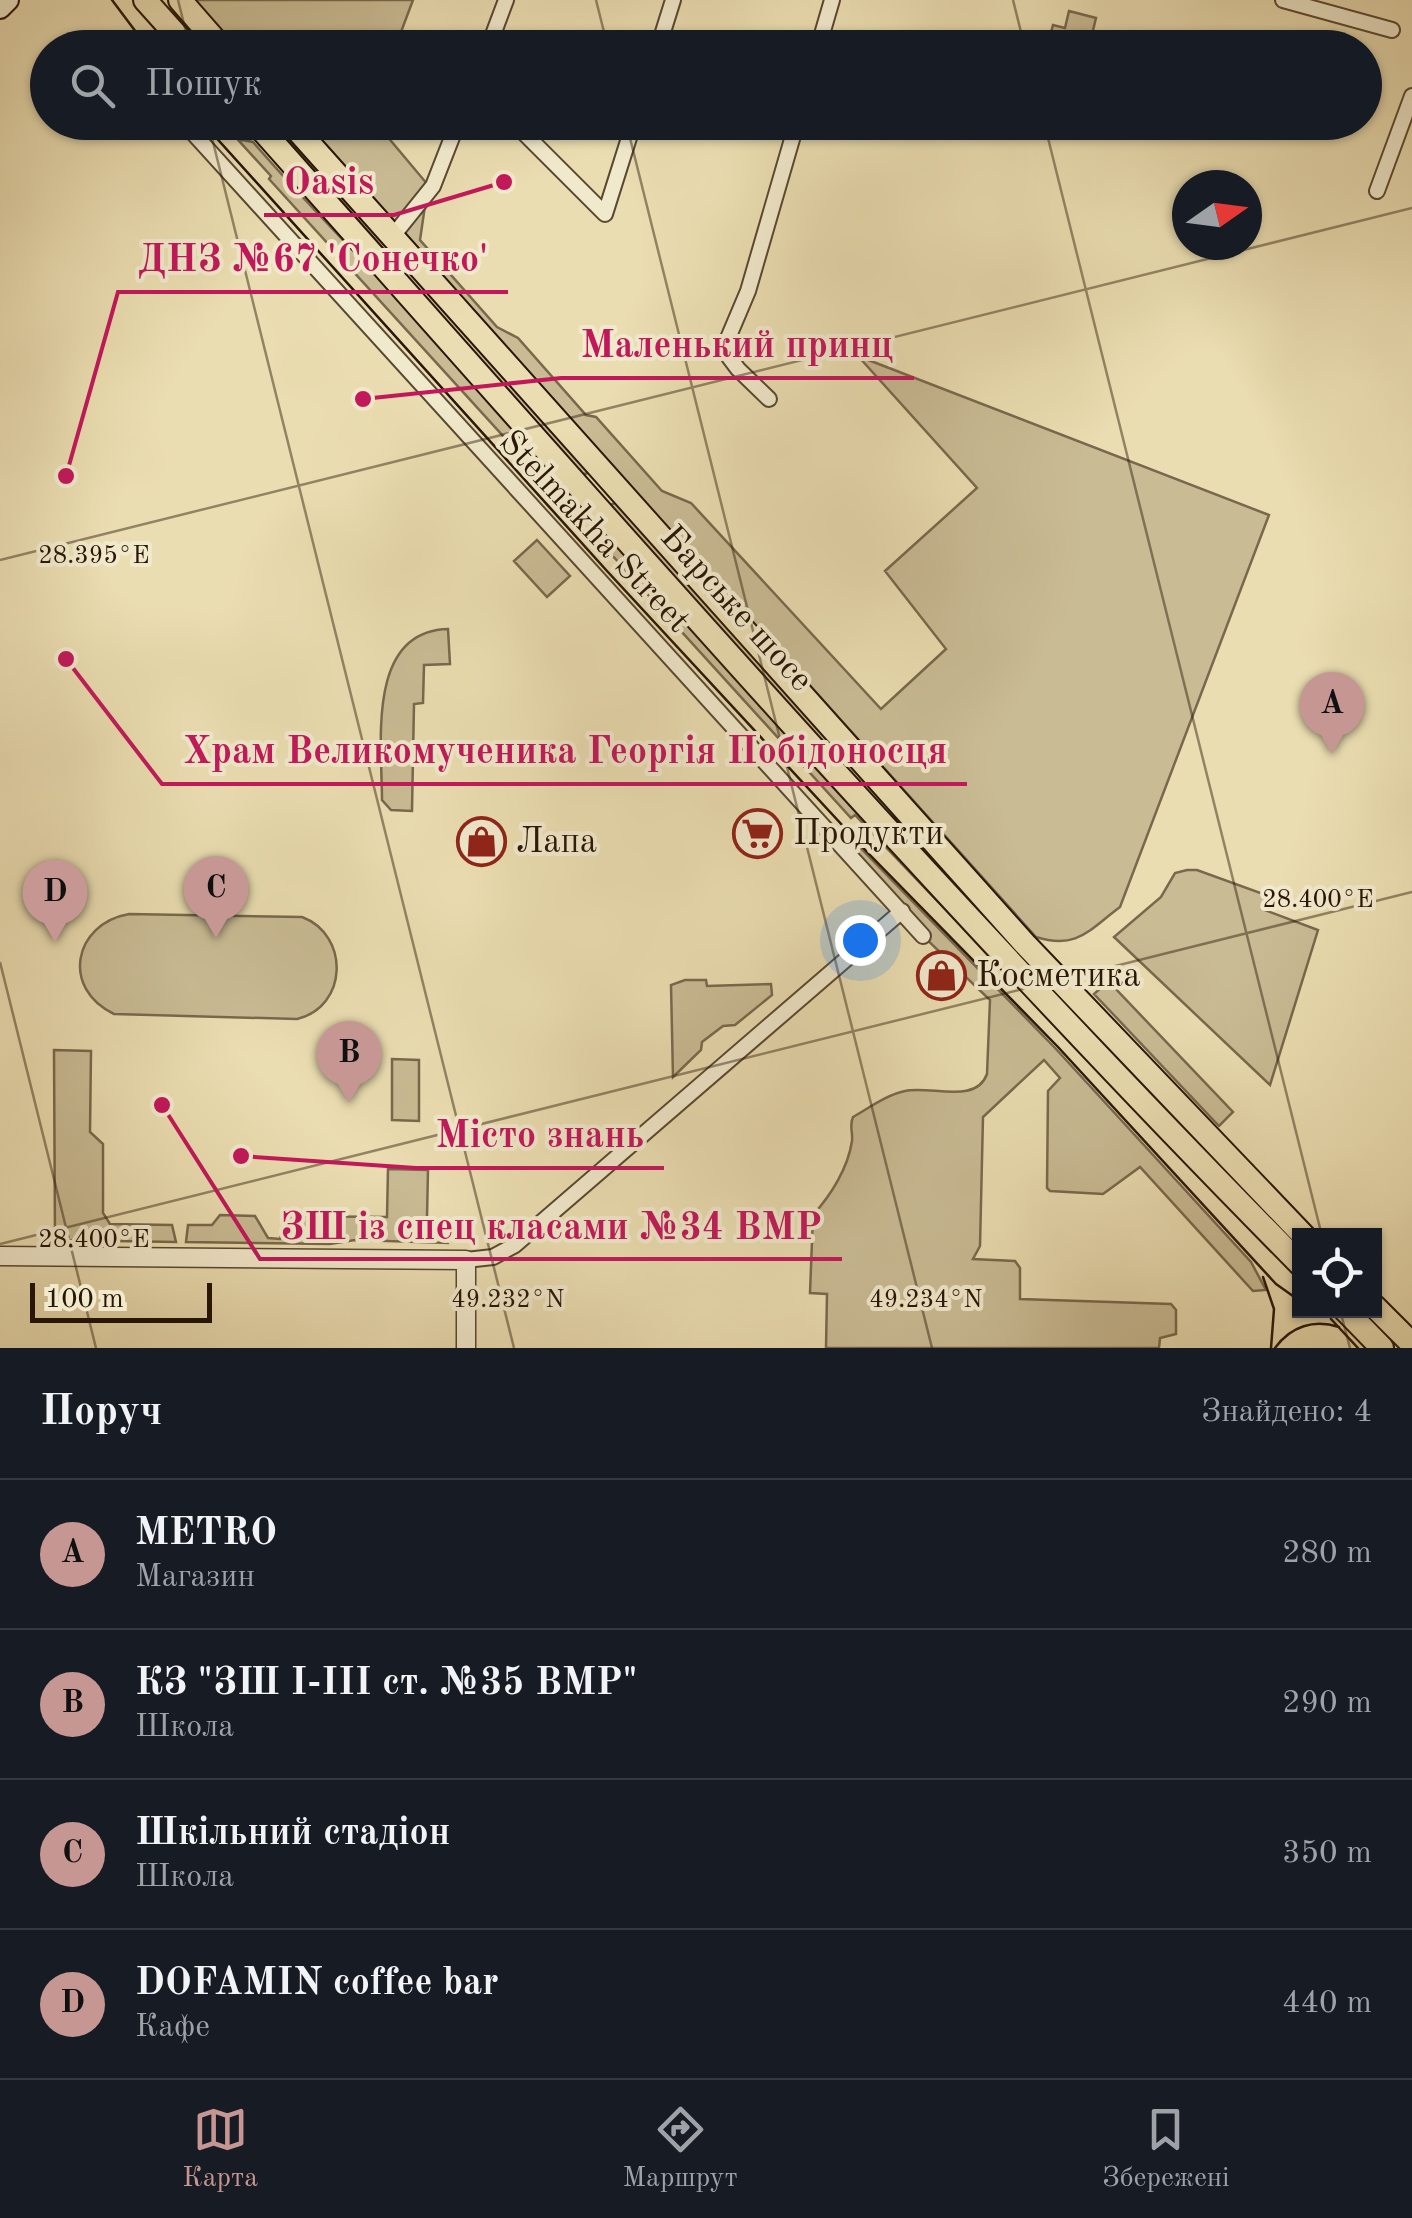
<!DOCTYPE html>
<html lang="uk">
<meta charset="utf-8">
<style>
body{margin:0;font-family:"Old Standard TT",serif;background:#242831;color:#f1f3f6}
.controls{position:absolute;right:30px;bottom:30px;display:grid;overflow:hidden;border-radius:0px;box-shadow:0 2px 8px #0004}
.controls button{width:90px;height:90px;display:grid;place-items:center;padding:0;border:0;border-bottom:2px solid #363941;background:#171b24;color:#f1f3f6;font:50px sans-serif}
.compass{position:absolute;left:1172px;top:170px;width:90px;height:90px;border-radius:50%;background:#171b24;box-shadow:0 2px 8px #0004;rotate:76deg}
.scale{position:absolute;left:30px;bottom:25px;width:182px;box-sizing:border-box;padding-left:10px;border:5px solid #291606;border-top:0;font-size:28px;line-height:35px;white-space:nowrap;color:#291606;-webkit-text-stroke:8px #f1e9cc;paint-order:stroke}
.you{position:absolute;left:860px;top:940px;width:35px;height:35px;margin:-25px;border:8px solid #fff;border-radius:50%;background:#1a73e8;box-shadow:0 0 0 15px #1a73e833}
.badge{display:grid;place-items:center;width:65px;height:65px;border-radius:50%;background:#c59692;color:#111;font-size:32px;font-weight:700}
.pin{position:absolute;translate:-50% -82px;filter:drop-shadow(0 2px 5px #0008)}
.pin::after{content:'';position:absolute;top:52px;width:35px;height:30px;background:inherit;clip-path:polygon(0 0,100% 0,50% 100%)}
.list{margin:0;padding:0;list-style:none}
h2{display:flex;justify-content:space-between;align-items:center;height:130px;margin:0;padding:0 40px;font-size:42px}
h2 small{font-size:32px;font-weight:400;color:#9ea1a6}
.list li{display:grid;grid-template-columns:65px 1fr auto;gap:30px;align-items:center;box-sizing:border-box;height:150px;padding:0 40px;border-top:2px solid #363941}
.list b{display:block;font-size:38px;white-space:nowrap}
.list p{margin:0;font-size:32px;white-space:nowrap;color:#9ea1a6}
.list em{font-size:32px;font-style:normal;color:#9ea1a6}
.icon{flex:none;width:55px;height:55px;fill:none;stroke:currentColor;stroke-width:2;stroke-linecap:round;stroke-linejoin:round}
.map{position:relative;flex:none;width:1412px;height:1348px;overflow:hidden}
.search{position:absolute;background:#171b24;box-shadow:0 2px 8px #0004;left:30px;right:30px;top:30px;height:110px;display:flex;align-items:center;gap:25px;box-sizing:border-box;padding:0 35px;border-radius:55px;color:#9ea1a6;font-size:38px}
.sheet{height:730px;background:#171b24}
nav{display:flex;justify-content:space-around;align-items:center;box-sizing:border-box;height:140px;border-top:2px solid #363941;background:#171b24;font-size:28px;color:#9ea1a6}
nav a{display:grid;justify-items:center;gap:5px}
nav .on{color:#c59692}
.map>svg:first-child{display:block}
</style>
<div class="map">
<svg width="1412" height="1348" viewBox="0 0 1412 1348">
<rect width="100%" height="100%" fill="#eaddb1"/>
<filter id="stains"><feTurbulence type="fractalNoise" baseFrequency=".002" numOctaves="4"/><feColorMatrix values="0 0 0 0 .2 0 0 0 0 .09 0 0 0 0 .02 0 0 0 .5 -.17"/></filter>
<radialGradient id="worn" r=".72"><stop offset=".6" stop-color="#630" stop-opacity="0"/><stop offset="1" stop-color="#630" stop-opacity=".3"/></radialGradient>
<path fill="#c9bb94" stroke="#79684d" stroke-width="2.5" d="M 194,0 L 413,0 L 395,48 L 237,47 Z
M 1069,11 L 1096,18 L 1089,47 L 1047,47 L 1053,25 L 1065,28 Z
M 265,123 L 279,123 L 587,469 L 588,473 L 580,475 Z
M 304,123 L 376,123 L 428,185 L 420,240 L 497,327 L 518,338 L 586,415 L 596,417 L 662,491 L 691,503 L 881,709 L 946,649 L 885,571 L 977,488 L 858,356 L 1269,515 L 1120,907 C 1089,930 1077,950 1036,937 Z
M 243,140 L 253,142 C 320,220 394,290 462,367 C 493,401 525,433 550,473 L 545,477 L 526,457 L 523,458 L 269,179 L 271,176 L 239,141 Z
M 617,502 L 1299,1244 L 1299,1258 L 728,642 L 610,505 Z
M 595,529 L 613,537 L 1006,973 L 855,815 L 851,818 L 591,532 Z
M 537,540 L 570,576 L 547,597 L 514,561 Z
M 448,629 L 450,664 L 424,665 L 423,703 L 414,704 L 412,811 L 391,810 L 382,800 C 382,744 366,631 448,629 Z
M 843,830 L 1056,1049 L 1251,1262 L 1266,1290 L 1253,1291 L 1140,1167 L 1103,1194 L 1050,1191 L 1047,1188 L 1048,1091 L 1060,1078 L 1044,1060 L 983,1117 L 980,1246 L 973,1259 L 1015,1261 L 1020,1268 L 1020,1299 L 1171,1304 L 1176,1310 L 1176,1334 L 1160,1338 L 1159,1348 L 826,1348 L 827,1294 L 810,1293 L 813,1215 C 831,1195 848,1168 852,1141 C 853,1131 849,1126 853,1117 C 869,1108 886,1095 905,1091 C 930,1085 976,1105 987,1074 L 990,1000 L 923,936 L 835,838 Z
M 1187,870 L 1197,870 L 1266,895 L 1262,909 L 1318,930 L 1270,1085 L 1114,937 L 1161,897 L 1175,873 Z
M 129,914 L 302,917 C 350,935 348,1007 297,1019 L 114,1014 C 61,989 73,924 129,914 Z
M 685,980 L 706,980 L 707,986 L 771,984 L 772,995 L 735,1025 L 723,1026 L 702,1042 L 701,1050 L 673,1077 L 671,985 Z
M 1104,985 L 1112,985 L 1233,1112 L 1219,1126 L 1094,994 Z
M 54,1050 L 91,1051 L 90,1132 L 103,1144 L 103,1213 L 110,1224 L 172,1225 L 176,1242 L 55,1240 Z
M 392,1059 L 419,1060 L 419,1121 L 392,1120 Z
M 388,1169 L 428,1170 L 427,1217 L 447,1243 L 355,1240 L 330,1244 L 186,1242 L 188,1225 L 212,1225 L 220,1215 L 255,1216 L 268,1238 L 280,1239 L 287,1216 L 387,1217 Z"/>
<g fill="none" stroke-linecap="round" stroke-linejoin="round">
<defs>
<path id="minor" d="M 1283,0 L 1392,30
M 107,39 L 115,48
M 488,48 L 506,0
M 658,48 L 673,0
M 818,48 L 832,0
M 183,122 L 923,936
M 513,122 L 605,214 L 634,122
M 1377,191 L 1412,96
M 392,237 L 433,186 L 458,122
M 769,399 L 738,369 L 729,357 L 726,343 L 748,291 L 797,122
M 466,1260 L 493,1257 L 515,1245 L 902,911"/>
<path id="tertiary" d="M 0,1256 L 466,1260 L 466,1348"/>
<path id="secondary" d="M 0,8 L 8,0"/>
<path id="trunk" d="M 145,0 L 188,48
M 180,0 L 222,48
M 255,122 C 598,508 937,897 1300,1264
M 290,122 L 1025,944 L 1304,1236
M 1374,1306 L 1412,1344
M 1345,1310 L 1382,1348"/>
</defs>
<use href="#minor" stroke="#594831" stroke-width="18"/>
<use href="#tertiary" stroke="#594831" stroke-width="21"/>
<use href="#secondary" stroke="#291606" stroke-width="24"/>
<use href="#trunk" stroke="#291606" stroke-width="26"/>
<use href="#minor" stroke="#f1e9cc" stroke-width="14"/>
<use href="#tertiary" stroke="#f1e9cc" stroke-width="18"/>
<use href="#secondary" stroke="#f1e9cc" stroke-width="20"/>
<use href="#trunk" stroke="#eaddb1" stroke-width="22"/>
<path stroke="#291606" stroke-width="2.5" d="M 112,0 L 148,48
M 202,122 L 607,571 L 868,853 L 1058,1047 L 1276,1284 L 1300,1301
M 1263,1277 L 1274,1309 L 1271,1348
M 1331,1319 L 1358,1348
M 1275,1348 C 1291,1326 1314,1319 1339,1327"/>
</g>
<path fill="none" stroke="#291606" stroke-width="2.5" stroke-opacity="0.45" d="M 178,0 L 190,48M 596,0 L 608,48M 1013,0 L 1025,48M 208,122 L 514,1348M 626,122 L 932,1348M 1044,122 L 1322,1236M 0,560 L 1412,208M 0,962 L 96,1348M 0,1244 L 1412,892M 1340,1310 L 1350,1348"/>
<defs>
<symbol id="supermarket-ring" viewBox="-11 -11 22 22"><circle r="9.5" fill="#f1e9cc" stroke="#8f2418" stroke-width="1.5"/><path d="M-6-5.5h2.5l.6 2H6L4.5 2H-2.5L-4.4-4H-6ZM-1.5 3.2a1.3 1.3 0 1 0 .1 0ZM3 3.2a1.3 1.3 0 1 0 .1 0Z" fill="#8f2418"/></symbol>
<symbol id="shop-ring" viewBox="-11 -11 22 22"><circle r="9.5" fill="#f1e9cc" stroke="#8f2418" stroke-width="1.5"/><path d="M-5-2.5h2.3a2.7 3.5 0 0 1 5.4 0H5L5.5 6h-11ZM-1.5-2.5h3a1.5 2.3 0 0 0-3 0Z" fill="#8f2418"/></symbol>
</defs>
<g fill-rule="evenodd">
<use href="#supermarket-ring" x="730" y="806" width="55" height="55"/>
<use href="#shop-ring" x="454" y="814" width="55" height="55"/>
<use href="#shop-ring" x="914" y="948" width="55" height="55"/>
</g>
<g text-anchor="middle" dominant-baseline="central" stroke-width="8" stroke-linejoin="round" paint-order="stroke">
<g font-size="35" fill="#291606" stroke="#f1e9cc">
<text transform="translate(594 532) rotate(47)">Stelmakha Street</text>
<text transform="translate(736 609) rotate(48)">Барське шосе</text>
</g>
<g font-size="35" fill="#291606" stroke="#f1e9cc" text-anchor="start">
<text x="793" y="834">Продукти</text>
<text x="516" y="842">Лапа</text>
<text x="976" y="976">Косметика</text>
</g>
</g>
<g font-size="25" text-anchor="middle" fill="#291606" stroke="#f1e9cc" stroke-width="8" stroke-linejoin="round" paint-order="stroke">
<text x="94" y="563">28.395°E</text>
<text x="1318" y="907">28.400°E</text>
<text x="94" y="1247">28.400°E</text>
<text x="508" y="1307">49.232°N</text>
<text x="926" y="1307">49.234°N</text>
</g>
<path fill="none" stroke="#c2185b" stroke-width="4" d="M504 182L394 215H264M66 476L118 292H508M363 399L561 378H914M66 659L162 784H967M241 1156L416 1168H664M162 1105L260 1259H842"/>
<g fill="#c2185b" stroke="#f1e9cc" stroke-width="4">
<circle cx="504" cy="182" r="10"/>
<circle cx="66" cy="476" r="10"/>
<circle cx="363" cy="399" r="10"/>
<circle cx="66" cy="659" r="10"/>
<circle cx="241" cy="1156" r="10"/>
<circle cx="162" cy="1105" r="10"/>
</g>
<g font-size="38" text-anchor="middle" font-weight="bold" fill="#c2185b" stroke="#f1e9cc" stroke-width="8" stroke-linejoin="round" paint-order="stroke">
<text x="329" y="194">Oasis</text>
<text x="313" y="271">ДНЗ №67 'Сонечко'</text>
<text x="737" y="357">Маленький принц</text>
<text x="565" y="763">Храм Великомученика Георгія Побідоносця</text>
<text x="540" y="1147">Місто знань</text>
<text x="551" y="1239">ЗШ із спец класами №34 ВМР</text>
</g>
<rect width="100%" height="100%" filter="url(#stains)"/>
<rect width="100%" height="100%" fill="url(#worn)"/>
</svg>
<div class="controls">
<button><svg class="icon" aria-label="locate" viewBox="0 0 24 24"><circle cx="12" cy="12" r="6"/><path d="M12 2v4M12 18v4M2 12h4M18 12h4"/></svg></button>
</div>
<svg class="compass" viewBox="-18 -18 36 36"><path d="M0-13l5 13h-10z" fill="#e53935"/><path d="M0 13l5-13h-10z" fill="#9ea1a6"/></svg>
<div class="scale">100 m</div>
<div class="you"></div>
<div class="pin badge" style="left:1332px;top:754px">A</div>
<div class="pin badge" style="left:349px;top:1103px">B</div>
<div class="pin badge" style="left:216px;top:938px">C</div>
<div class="pin badge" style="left:55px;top:942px">D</div>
<div class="search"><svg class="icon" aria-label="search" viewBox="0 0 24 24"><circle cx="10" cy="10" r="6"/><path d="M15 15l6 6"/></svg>Пошук</div>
</div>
<section class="sheet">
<h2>Поруч<small>Знайдено: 4</small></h2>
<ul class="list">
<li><span class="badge">A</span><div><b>METRO</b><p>Магазин</p></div><em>280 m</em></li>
<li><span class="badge">B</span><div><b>КЗ &quot;ЗШ І-ІІІ ст. №35 ВМР&quot;</b><p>Школа</p></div><em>290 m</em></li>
<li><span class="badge">C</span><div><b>Шкільний стадіон</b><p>Школа</p></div><em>350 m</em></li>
<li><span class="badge">D</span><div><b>DOFAMIN coffee bar</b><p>Кафе</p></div><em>440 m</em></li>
</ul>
</section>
<nav>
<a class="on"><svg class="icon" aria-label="map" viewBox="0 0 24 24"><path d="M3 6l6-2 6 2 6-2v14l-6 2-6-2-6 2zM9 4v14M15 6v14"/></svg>Карта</a>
<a><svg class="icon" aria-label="directions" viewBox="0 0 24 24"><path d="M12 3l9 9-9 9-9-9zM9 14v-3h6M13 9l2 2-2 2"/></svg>Маршрут</a>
<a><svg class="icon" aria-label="saved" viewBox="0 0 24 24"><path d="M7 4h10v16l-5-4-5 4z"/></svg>Збережені</a>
</nav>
